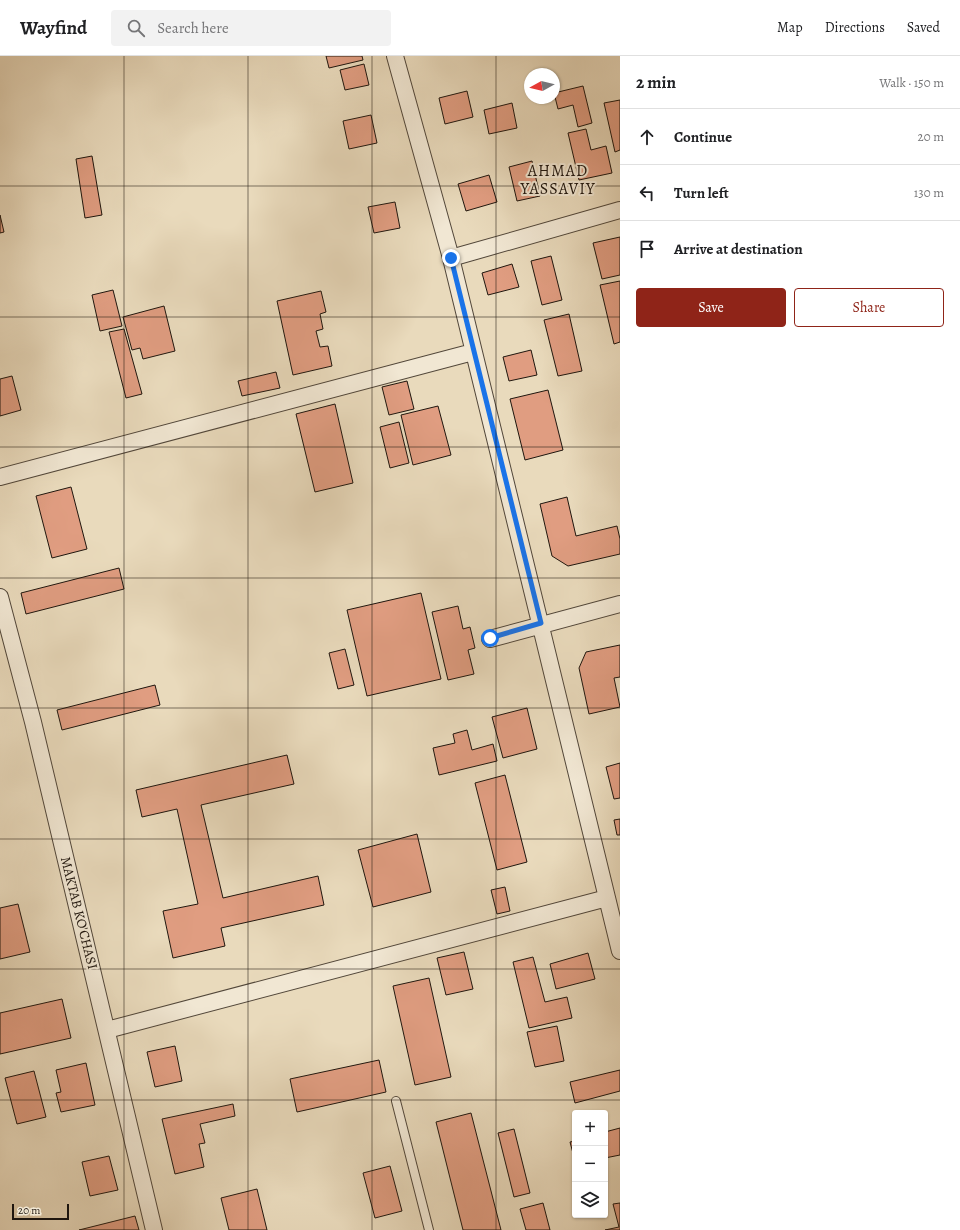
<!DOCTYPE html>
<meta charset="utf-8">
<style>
body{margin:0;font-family:Alegreya,serif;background:#f2f2f2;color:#202124}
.controls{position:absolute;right:12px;bottom:12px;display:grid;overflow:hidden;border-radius:4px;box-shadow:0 1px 3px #0004}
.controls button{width:36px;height:36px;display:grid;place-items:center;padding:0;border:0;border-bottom:1px solid #e0e0e0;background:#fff;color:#202124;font:20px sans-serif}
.compass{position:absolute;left:524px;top:12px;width:36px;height:36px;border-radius:50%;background:#fff;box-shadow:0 1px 3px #0004;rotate:262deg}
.scale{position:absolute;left:12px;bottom:10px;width:57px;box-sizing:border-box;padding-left:4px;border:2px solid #1f160e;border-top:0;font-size:11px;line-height:14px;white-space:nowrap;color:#1f160e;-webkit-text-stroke:3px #f1e7d3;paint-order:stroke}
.stop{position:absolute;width:12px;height:12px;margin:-9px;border:3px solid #1a73e8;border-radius:50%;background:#fff}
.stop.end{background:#1a73e8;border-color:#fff;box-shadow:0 1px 4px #0008}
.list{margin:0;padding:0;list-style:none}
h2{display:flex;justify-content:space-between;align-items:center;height:52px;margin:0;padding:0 16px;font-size:17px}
h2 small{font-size:13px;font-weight:400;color:#757577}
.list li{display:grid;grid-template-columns:26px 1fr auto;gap:12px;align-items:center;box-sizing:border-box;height:56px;padding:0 16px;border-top:1px solid #e0e0e0}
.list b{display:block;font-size:15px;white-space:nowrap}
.list em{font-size:13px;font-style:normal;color:#757577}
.actions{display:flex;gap:8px;padding:12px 16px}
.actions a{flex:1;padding:9px 0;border:1px solid #8f2418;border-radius:4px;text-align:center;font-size:14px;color:#8f2418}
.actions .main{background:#8f2418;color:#fff}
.icon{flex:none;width:22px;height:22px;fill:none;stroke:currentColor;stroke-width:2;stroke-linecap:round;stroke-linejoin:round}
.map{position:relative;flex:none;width:620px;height:1174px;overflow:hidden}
header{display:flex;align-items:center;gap:24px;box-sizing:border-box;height:56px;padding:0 20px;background:#fff;border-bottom:1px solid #e0e0e0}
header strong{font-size:19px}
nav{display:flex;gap:22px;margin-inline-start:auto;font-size:14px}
.search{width:280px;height:36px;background:#f2f2f2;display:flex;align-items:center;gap:10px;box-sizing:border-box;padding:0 14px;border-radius:4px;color:#757577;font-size:15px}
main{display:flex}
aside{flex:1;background:#fff}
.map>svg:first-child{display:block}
</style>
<header>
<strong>Wayfind</strong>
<div class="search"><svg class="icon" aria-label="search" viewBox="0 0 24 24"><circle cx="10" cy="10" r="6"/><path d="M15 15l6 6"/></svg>Search here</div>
<nav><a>Map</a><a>Directions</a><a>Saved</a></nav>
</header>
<main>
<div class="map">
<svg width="620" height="1174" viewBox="0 0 620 1174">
<rect width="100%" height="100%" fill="#e9dabc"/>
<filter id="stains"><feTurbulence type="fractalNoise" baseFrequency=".005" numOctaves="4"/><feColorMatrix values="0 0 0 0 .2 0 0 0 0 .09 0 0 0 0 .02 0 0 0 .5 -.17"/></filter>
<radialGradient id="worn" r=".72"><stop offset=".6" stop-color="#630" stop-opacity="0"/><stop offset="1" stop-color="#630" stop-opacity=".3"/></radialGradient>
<path fill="#e09d81" stroke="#1f160e" d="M 326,0 L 362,0 L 363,4 L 329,12 Z
M 364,8 L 369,29 L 345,34 L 340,14 Z
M 583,30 L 592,67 L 578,71 L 573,49 L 558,53 L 554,37 Z
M 467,35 L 473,61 L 445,68 L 439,42 Z
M 620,44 L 620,94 L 615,96 L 604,47 Z
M 512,47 L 517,72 L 489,78 L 484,54 Z
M 371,59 L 377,87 L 349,93 L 343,65 Z
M 586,73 L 591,94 L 606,90 L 612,117 L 579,124 L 568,77 Z
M 92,100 L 102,159 L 85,162 L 76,103 Z
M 532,105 L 540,140 L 517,145 L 509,111 Z
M 489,119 L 497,146 L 466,155 L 458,128 Z
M 395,146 L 400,172 L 374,177 L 368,151 Z
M 0,159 L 4,176 L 0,177 Z
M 620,181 L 620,219 L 602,223 L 593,187 Z
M 551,200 L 562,244 L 542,249 L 531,205 Z
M 512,208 L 519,231 L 488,239 L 482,217 Z
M 620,225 L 620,286 L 614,288 L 600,229 Z
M 113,234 L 122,270 L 100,275 L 92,239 Z
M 321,235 L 326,256 L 320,258 L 323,273 L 316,275 L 320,291 L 328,290 L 332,310 L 293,319 L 277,245 Z
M 164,250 L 175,295 L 143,303 L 140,292 L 132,294 L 123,261 Z
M 569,258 L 582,315 L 558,320 L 544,264 Z
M 124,273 L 142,338 L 126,342 L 109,276 Z
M 531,294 L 537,319 L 509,325 L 503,301 Z
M 276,316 L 280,332 L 242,340 L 238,325 Z
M 12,320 L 21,354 L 0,360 L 0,323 Z
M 407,325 L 414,353 L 389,359 L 382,331 Z
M 548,334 L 563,394 L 525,404 L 510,343 Z
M 335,348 L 353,427 L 315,436 L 296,358 Z
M 438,350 L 451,399 L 413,409 L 401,359 Z
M 399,366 L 409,407 L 390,412 L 380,371 Z
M 71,431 L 87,493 L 52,502 L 36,440 Z
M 567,441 L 576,480 L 617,470 L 620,483 L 620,498 L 568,510 L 552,500 L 540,448 Z
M 119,512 L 124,533 L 26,558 L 21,537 Z
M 421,537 L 441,623 L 367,640 L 347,554 Z
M 458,550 L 463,573 L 470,571 L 475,592 L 468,594 L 474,618 L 448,624 L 432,556 Z
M 620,589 L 620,621 L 614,622 L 620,651 L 589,658 L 579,612 L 586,596 Z
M 345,593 L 354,629 L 338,633 L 329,597 Z
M 155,629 L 160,649 L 62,674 L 57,654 Z
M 527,652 L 537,693 L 503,702 L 492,661 Z
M 467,674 L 472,694 L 493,688 L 497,705 L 439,719 L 433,692 L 455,687 L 453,678 Z
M 287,699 L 294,728 L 201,749 L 223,842 L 318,820 L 324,849 L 221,872 L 225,890 L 173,902 L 163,855 L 198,848 L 177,753 L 142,761 L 136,734 Z
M 620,707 L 620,742 L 614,743 L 606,711 Z
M 505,719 L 527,806 L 497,814 L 475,727 Z
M 620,763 L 620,779 L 617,779 L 614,764 Z
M 417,778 L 431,836 L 373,851 L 358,794 Z
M 505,831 L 510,855 L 497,858 L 491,834 Z
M 18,848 L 30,896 L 0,903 L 0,852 Z
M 464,896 L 473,933 L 446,939 L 437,902 Z
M 588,897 L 595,923 L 556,933 L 550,908 Z
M 533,901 L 545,946 L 567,941 L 572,962 L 529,972 L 513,906 Z
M 429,922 L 451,1021 L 415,1029 L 393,930 Z
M 62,943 L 71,982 L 0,998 L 0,957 Z
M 557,970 L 564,1005 L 535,1011 L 527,976 Z
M 175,990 L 182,1025 L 155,1031 L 147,996 Z
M 379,1004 L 386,1036 L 297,1056 L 290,1023 Z
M 86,1007 L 95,1049 L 61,1056 L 56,1037 L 61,1036 L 56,1014 Z
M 620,1014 L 620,1035 L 575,1047 L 570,1026 Z
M 34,1015 L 46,1061 L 17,1068 L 5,1022 Z
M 233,1048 L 235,1060 L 200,1068 L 205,1087 L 199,1088 L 204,1111 L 175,1118 L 162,1063 Z
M 471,1057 L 501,1174 L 463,1174 L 436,1066 Z
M 620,1072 L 620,1099 L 605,1102 L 605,1076 Z
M 514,1073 L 530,1137 L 514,1141 L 498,1077 Z
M 575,1085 L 575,1105 L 570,1086 Z
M 109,1100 L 118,1134 L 90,1140 L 82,1106 Z
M 390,1110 L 402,1155 L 375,1162 L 363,1117 Z
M 257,1133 L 267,1174 L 229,1174 L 221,1142 Z
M 543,1147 L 550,1174 L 526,1174 L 520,1153 Z
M 620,1147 L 620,1174 L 605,1174 L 619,1171 L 613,1148 Z
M 135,1160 L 139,1174 L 79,1174 Z"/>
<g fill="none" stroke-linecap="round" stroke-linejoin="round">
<defs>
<path id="lane" d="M 396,1045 L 429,1174"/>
<path id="street" d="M 395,0 L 451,202 L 620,895
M 451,202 L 620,154
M 0,421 L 473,296
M 0,541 L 33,666 L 154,1174
M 490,583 L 620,548
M 107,974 L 607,842"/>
</defs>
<use href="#lane" stroke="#52473a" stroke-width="10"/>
<use href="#street" stroke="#52473a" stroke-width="18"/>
<use href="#lane" stroke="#f1e7d3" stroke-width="8"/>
<use href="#street" stroke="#f1e7d3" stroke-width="16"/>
</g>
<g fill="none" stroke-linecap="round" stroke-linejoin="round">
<path stroke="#1a73e8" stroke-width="5" d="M 451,202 L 541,567 L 490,582"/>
</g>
<path fill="none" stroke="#1f160e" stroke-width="1" stroke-opacity="0.55" d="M 124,0 L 124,1174M 248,0 L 248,1174M 372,0 L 372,1174M 496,0 L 496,1174M 0,130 L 620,130M 0,261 L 620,261M 0,391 L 620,391M 0,522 L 620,522M 0,652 L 620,652M 0,783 L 620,783M 0,913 L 620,913M 0,1044 L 620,1044"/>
<g text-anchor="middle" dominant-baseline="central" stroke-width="4" stroke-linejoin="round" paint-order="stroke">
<g font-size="14" fill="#1f160e" stroke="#f1e7d3">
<text transform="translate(79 857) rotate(76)">MAKTAB KO'CHASI</text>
</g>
<g font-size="16" letter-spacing="1" fill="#1f160e" stroke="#f1e7d3">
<text x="558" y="115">AHMAD<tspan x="558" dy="18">YASSAVIY</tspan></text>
</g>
</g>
<rect width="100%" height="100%" filter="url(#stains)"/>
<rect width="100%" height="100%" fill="url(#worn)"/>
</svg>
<div class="controls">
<button>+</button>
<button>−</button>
<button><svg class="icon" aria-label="layers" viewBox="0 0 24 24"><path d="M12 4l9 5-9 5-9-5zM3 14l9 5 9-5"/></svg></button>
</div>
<svg class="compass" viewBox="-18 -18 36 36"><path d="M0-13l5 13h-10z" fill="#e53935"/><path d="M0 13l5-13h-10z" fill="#757577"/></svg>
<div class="scale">20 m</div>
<div class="stop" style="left:490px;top:582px"></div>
<div class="stop end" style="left:451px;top:202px"></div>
</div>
<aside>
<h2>2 min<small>Walk · 150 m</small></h2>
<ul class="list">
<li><svg class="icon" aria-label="ahead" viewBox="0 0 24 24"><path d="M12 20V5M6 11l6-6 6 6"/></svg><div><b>Continue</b></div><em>20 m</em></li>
<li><svg class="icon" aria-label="left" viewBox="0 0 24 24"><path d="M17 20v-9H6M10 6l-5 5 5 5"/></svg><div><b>Turn left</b></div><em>130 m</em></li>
<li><svg class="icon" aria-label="arrive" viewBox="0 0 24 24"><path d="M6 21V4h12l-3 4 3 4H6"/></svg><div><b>Arrive at destination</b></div></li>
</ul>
<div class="actions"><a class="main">Save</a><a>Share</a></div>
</aside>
</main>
